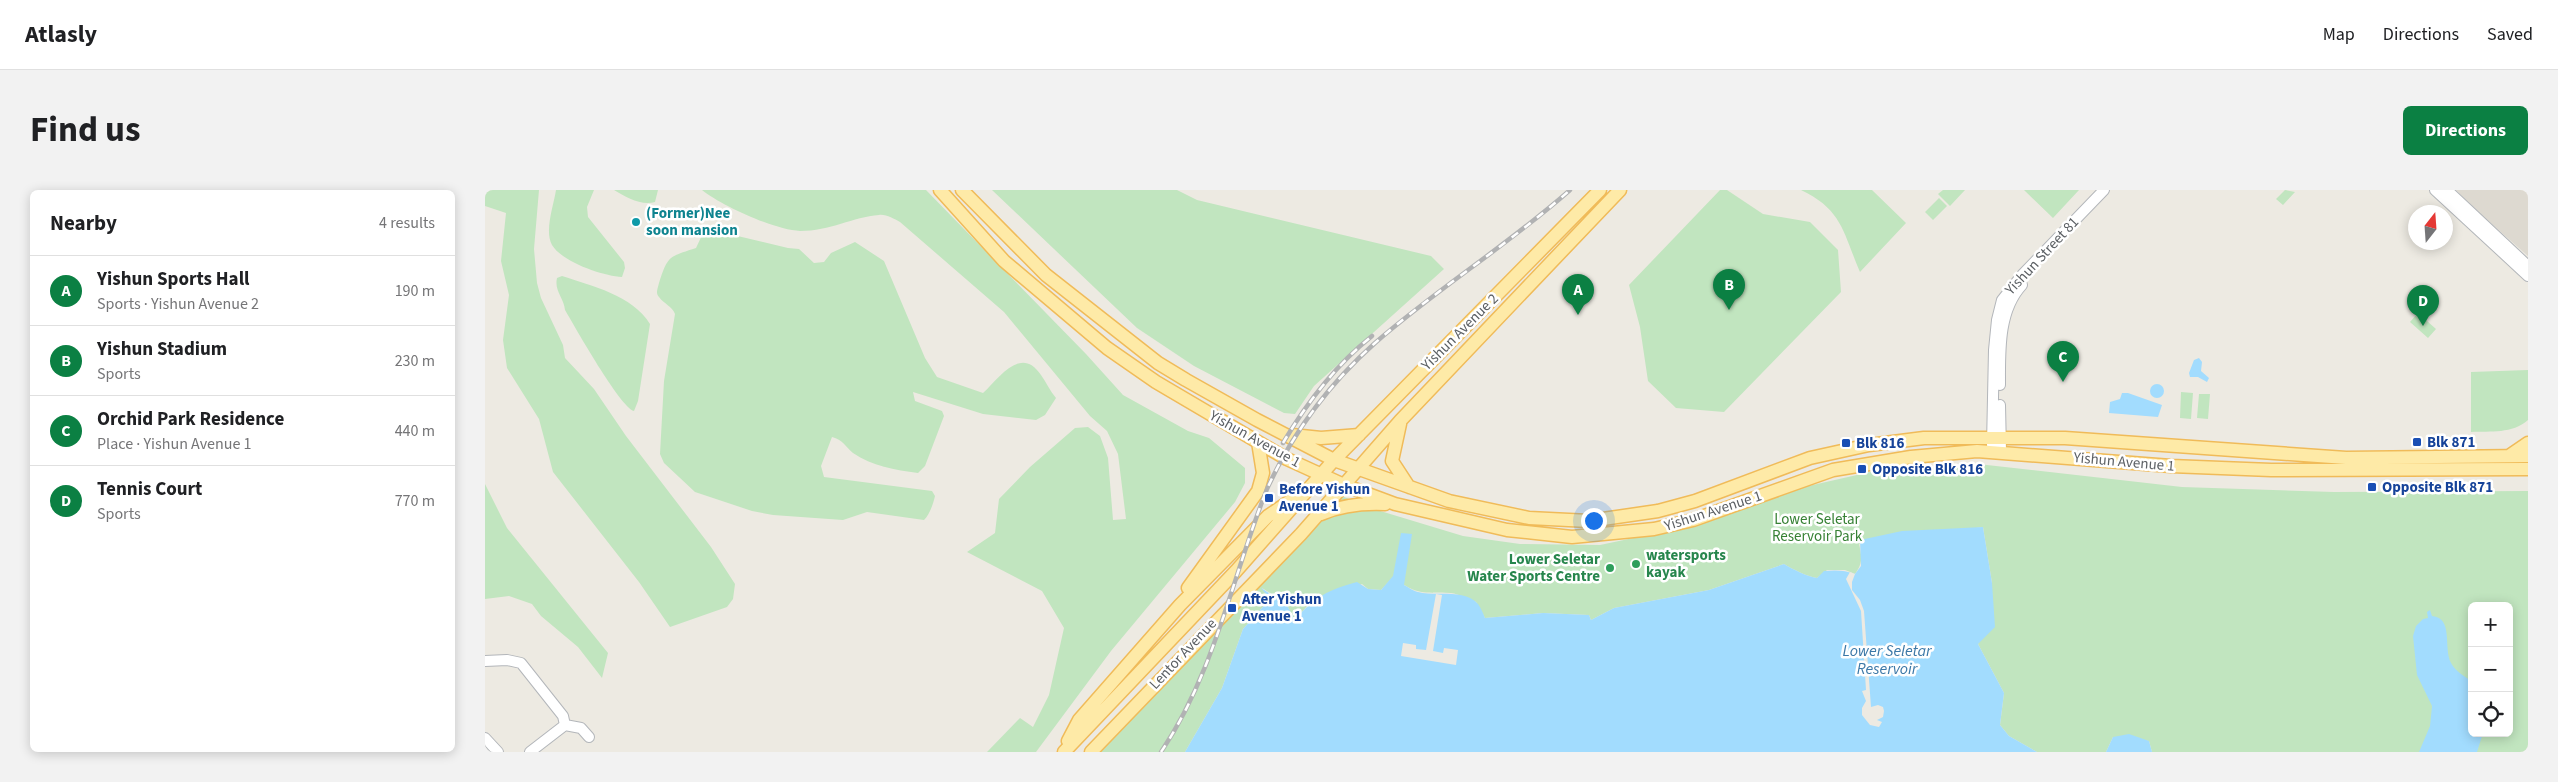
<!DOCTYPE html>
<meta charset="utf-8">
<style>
body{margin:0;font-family:"Source Sans 3",sans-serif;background:#f2f2f2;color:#202124}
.controls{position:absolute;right:15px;bottom:15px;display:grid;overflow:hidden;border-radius:8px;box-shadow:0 2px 12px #0003}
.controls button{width:45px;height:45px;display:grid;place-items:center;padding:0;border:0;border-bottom:1px solid #e0e0e0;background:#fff;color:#202124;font:25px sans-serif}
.compass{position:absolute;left:1923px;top:15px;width:45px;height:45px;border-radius:50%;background:#fff;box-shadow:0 2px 12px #0003;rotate:17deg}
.you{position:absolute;left:1108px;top:330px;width:18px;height:18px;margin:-12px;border:4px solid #fff;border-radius:50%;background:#1a73e8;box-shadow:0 0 0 8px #1a73e833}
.badge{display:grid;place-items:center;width:32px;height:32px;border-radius:50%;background:#0b8043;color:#fff;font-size:16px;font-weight:700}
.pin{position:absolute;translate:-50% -41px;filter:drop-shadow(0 1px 2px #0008)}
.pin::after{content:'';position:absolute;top:26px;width:18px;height:15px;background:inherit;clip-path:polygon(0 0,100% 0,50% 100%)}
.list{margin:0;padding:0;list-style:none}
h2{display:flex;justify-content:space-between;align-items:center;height:65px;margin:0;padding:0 20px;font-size:21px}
h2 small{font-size:16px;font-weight:400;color:#757577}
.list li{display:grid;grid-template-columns:32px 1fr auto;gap:15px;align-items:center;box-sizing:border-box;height:70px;padding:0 20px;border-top:1px solid #e0e0e0}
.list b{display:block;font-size:19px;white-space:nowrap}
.list p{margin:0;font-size:16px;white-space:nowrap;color:#757577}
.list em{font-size:16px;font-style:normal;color:#757577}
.icon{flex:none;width:28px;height:28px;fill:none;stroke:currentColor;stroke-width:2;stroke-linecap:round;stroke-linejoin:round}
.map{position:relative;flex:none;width:2043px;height:562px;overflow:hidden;border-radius:8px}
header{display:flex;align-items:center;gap:30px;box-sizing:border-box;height:70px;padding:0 25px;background:#fff;border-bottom:1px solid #e0e0e0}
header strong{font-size:24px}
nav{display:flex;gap:28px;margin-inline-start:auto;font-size:18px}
.intro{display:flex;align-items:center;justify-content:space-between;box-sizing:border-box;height:120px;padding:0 30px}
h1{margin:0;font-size:35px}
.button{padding:12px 22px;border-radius:8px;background:#0b8043;color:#fff;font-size:18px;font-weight:700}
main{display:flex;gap:30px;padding:0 30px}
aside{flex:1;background:#fff;border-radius:8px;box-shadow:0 2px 12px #0003}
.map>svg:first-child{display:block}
</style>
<header>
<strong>Atlasly</strong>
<nav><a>Map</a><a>Directions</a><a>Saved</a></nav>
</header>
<div class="intro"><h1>Find us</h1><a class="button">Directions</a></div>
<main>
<aside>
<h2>Nearby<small>4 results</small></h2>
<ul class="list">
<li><span class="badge">A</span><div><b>Yishun Sports Hall</b><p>Sports · Yishun Avenue 2</p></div><em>190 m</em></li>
<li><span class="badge">B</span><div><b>Yishun Stadium</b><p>Sports</p></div><em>230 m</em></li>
<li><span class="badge">C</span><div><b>Orchid Park Residence</b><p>Place · Yishun Avenue 1</p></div><em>440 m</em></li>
<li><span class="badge">D</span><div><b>Tennis Court</b><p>Sports</p></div><em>770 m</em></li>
</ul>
</aside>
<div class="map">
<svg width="2043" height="562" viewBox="0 0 2043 562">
<rect width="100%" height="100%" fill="#edeae2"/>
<path fill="#ddd9d0" d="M 1971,0 L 2043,0 L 2043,66 L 1992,21 Z"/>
<path fill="#c1e5bf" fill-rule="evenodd" d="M 0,0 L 54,0 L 49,59 L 52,93 L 56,108 L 78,155 L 80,168 L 109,199 L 141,246 L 226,357 L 250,394 L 248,409 L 242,417 L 185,437 L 154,392 L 68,282 L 54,229 L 22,178 L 18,150 L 24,105 L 16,71 L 21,23 L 0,16 Z
M 71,0 L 109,0 L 102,17 L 103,27 L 139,72 L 140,78 L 137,87 C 118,86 77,72 67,55 C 59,41 69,14 71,0 Z
M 129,0 L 173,0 L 170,12 C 156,16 141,7 129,0 Z
M 217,0 L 441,0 L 601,164 L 638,205 L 703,241 L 724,248 L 760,278 L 760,293 L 750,312 L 626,461 L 551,562 L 502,562 L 535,528 L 548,537 L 564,505 L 579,438 L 557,401 L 482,362 L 510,343 L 514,309 L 545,277 L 590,238 L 603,237 L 615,246 L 623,268 L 628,330 L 641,329 L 633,264 L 622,241 L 605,226 L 519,122 L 415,32 C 409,29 401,24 394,25 C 368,27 345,41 315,41 C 290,40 237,16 217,0 Z
M 507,0 L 692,0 L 712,10 L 946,66 L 959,79 L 829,196 L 810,224 L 799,223 L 709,176 L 652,138 Z
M 1235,0 L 1242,0 L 1278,24 L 1325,32 L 1353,60 L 1356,102 L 1239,222 L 1191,218 L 1163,191 L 1155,137 L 1144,95 Z
M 1316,0 L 1387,0 L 1421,33 L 1375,82 C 1358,43 1358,20 1316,0 Z
M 1458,0 L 1480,0 L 1465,16 L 1453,4 Z
M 1539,0 L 1594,0 L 1568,28 Z
M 1800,0 L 1810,2 L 1798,15 L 1791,9 Z
M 1454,8 L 1462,16 L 1448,30 L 1440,22 Z
M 223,39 L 303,58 L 314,59 L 329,73 L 339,72 L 346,63 L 370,52 L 399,71 L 440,168 L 452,187 L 498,203 C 515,187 536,155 556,185 C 561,192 565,201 571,208 L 560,225 L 551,230 L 498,224 L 428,202 L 430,211 L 457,221 L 459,226 L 440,276 L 433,283 C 410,280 387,276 368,263 C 360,256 358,250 347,247 L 336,276 L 339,287 L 447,301 L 450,306 C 448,314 445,324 439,330 L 382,322 L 358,330 L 288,325 L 267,321 L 210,302 L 179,273 L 175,264 L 179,191 L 190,124 C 187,116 179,114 174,107 C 170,103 173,98 174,93 C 183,65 184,67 211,58 L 219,41 Z
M 77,86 C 107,96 147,105 165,134 L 153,211 L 149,221 C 135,217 90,137 80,120 C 79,108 69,101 72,88 Z
M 1933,123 L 1951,139 L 1943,148 L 1925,132 Z
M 2043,180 L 2043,230 C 2027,244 2006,241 1986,242 L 1986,182 Z
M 1696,202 L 1708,203 L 1706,229 L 1695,228 Z
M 1714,204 L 1725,204 L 1723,229 L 1712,228 Z
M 1493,274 L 1697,297 L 1849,302 L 2043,301 L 2043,562 L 1667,562 L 1664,551 L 1628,547 L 1621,562 L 1552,562 L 1524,546 L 1515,535 L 1519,503 L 1493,454 L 1507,393 L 1498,337 L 1374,354 C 1377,367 1378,373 1370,384 L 1360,380 L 1342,380 L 1332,388 C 1323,387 1307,379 1299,374 L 1224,400 L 1129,418 L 1106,430 L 1104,425 L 1058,423 L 1000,428 L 991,412 C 984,409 974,404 966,403 C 937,402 933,406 908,387 L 896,400 L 883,399 L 877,394 L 823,415 L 810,430 L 798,408 L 793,408 L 777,398 L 785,409 L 758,439 L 737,498 L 700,562 L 616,562 L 768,394 L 854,305 L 892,320 L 978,346 L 1035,354 L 1115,355 L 1172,343 L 1319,297 L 1385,282 ZM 1987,416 L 2024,416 L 2024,543 L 1987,543 Z
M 0,294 L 22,338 L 123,463 L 117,488 L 93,457 L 56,426 L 47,414 L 24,406 L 0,409 Z"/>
<path fill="#a2dcfe" d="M 1714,168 L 1717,172 L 1716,181 L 1724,188 L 1722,192 L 1713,187 L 1705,187 L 1704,183 L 1709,170 Z
M1665 201a7 7 0 1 1 14 0a7 7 0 1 1-14 0Z
M 1637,203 L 1643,203 L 1677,215 L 1673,227 L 1624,223 L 1625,212 L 1635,209 Z
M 1498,337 L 1507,393 L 1510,437 L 1493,454 L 1519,503 L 1515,535 L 1524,546 L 1552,562 L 700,562 L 737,498 L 758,439 L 785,409 L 776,398 L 792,408 L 798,408 L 810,430 C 829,407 843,400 872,392 L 883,399 L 896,400 L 908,386 L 916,343 L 927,344 L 919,395 C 923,397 928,401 933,402 C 951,407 979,398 993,414 C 996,418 998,423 1000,428 L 1058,423 L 1104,425 L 1106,430 L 1129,418 L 1224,400 L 1299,374 C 1307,379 1323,387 1332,388 L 1339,381 C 1350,380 1360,380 1370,384 L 1376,376 L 1375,350 L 1417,341 Z
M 1945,420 L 1947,426 C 1969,428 1958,458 1966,473 C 1971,482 1980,486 1987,492 L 1987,543 L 1998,543 L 1992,562 L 1934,562 L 1945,536 L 1947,516 L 1932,485 L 1928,446 L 1931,436 L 1938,429 L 1943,428 L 1942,422 Z
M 1644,544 L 1664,551 L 1667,562 L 1621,562 L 1628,547 Z"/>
<path fill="#edeae2" d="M 1365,382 L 1370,384 L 1367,392 L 1367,400 L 1375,410 L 1379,421 L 1386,517 L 1393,515 L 1398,517 L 1399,521 L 1398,527 L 1392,530 L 1397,532 L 1394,537 L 1385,535 L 1377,525 L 1377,518 L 1381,511 L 1377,501 L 1381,500 L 1376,421 L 1361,389 Z
M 951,404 L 957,405 L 948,461 L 958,463 L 959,458 L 973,460 L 971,475 L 916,466 L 918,453 L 931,455 L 931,459 L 941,460 Z"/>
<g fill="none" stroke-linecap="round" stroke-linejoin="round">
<defs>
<path id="minor" d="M 1950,0 L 2043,86
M 1962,0 L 2043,76
M 1515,195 C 1515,162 1513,121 1537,95
M 1515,215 L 1516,261
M 1507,255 L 1509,160 L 1512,130 L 1517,110 L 1537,85 L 1619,0
M 0,471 L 22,470 L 36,473 L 78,526 L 80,535
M 80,535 L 96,538 L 104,547
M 0,548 L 13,562
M 45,562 L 80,535"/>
<path id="major" d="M 455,0 L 519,71 L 622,158 L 671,192 L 802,269 L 859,295 L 910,314 L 1022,340 L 1087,347 L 1169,339 L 1208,330 L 1348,280 L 1426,267 L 1492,261 L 1686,276 L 1786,280 L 2043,279
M 477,0 L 561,85 L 673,173 L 701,190 L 772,230 L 849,270 L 964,311 L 1044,328 L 1104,331 L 1173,321 L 1210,311 L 1325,268 L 1384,255 L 1439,248 L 1580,248 L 1861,268 L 2043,266
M 915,234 L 907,271 L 924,297
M 807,245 L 836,248 L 874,245
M 2024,266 L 2043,253
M 836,324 C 857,315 877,313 900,314
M 703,398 L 773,301 L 778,283 L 773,252
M 583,551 L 594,530 L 695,415 L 783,326 L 808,309
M 579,562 L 751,381 L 849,270 L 1115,0
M 606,562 L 816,344 L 915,231 L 1135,0"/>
</defs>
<use href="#minor" stroke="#b3b6ba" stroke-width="12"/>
<use href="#major" stroke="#f0bb59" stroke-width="15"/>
<use href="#minor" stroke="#fff" stroke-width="10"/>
<use href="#major" stroke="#feeaa7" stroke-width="12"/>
<defs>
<path id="rail" d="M 798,253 C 821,214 852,174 887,146
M 676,562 C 730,482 747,387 782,299 C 807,244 845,193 890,153 C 953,98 1023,55 1085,0"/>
</defs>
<use href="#rail" stroke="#b1b2b3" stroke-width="4.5"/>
<use href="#rail" stroke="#fff" stroke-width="2.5" stroke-dasharray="8" stroke-linecap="butt"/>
</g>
<circle fill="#0f9aa8" stroke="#fff" stroke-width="2" cx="151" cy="32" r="5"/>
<g fill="#1a4fb4" stroke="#fff" stroke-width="2">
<rect x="1927" y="247" width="10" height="10" rx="2.5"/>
<rect x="1356" y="248" width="10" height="10" rx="2.5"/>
<rect x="1372" y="274" width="10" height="10" rx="2.5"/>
<rect x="1882" y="292" width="10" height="10" rx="2.5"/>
<rect x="779" y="303" width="10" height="10" rx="2.5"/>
<rect x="742" y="413" width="10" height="10" rx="2.5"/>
</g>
<g fill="#2e9e5b" stroke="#fff" stroke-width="2">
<circle cx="1151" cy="374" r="5"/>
<circle cx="1125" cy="378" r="5"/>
</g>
<g text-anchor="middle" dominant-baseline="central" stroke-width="5" stroke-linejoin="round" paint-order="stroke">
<g font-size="15" font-weight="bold" fill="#0d838f" stroke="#fff" text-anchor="start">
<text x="161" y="23">(Former)Nee<tspan x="161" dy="17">soon mansion</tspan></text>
</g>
<g font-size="15" fill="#5b5f63" stroke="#fff">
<text transform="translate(1557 66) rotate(-47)">Yishun Street 81</text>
<text transform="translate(975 142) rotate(-45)">Yishun Avenue 2</text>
<text transform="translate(770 249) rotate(29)">Yishun Avenue 1</text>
<text transform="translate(1639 272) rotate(5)">Yishun Avenue 1</text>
<text transform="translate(1228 321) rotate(-18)">Yishun Avenue 1</text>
<text transform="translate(698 464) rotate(-47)">Lentor Avenue</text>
</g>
<g font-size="15" font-weight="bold" fill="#164399" stroke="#fff" text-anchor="start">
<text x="1942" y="252">Blk 871</text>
<text x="1371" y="253">Blk 816</text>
<text x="1387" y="279">Opposite Blk 816</text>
<text x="1897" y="297">Opposite Blk 871</text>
<text x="794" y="299">Before Yishun<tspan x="794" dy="17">Avenue 1</tspan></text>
<text x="757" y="409">After Yishun<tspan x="757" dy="17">Avenue 1</tspan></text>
</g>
<g font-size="15" fill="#368134" stroke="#fff">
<text x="1332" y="329">Lower Seletar<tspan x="1332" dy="17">Reservoir Park</tspan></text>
</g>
<g font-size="15" font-weight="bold" fill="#27864d" stroke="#fff" text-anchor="start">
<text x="1161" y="365">watersports<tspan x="1161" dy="17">kayak</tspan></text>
<text x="1115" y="369" text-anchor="end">Lower Seletar<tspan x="1115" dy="17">Water Sports Centre</tspan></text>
</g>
<g font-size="16" font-style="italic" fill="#3c78a7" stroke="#fff">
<text x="1402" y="461">Lower Seletar<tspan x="1402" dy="18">Reservoir</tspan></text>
</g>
</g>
</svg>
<div class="controls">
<button>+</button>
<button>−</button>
<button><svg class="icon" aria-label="locate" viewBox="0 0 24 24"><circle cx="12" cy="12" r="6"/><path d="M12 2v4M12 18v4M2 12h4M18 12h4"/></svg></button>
</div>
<svg class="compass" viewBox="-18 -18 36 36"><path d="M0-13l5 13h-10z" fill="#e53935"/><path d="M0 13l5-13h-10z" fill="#757577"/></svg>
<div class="you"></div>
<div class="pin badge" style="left:1093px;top:125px">A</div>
<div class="pin badge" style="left:1244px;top:120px">B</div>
<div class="pin badge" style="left:1578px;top:192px">C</div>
<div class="pin badge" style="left:1938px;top:136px">D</div>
</div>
</main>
